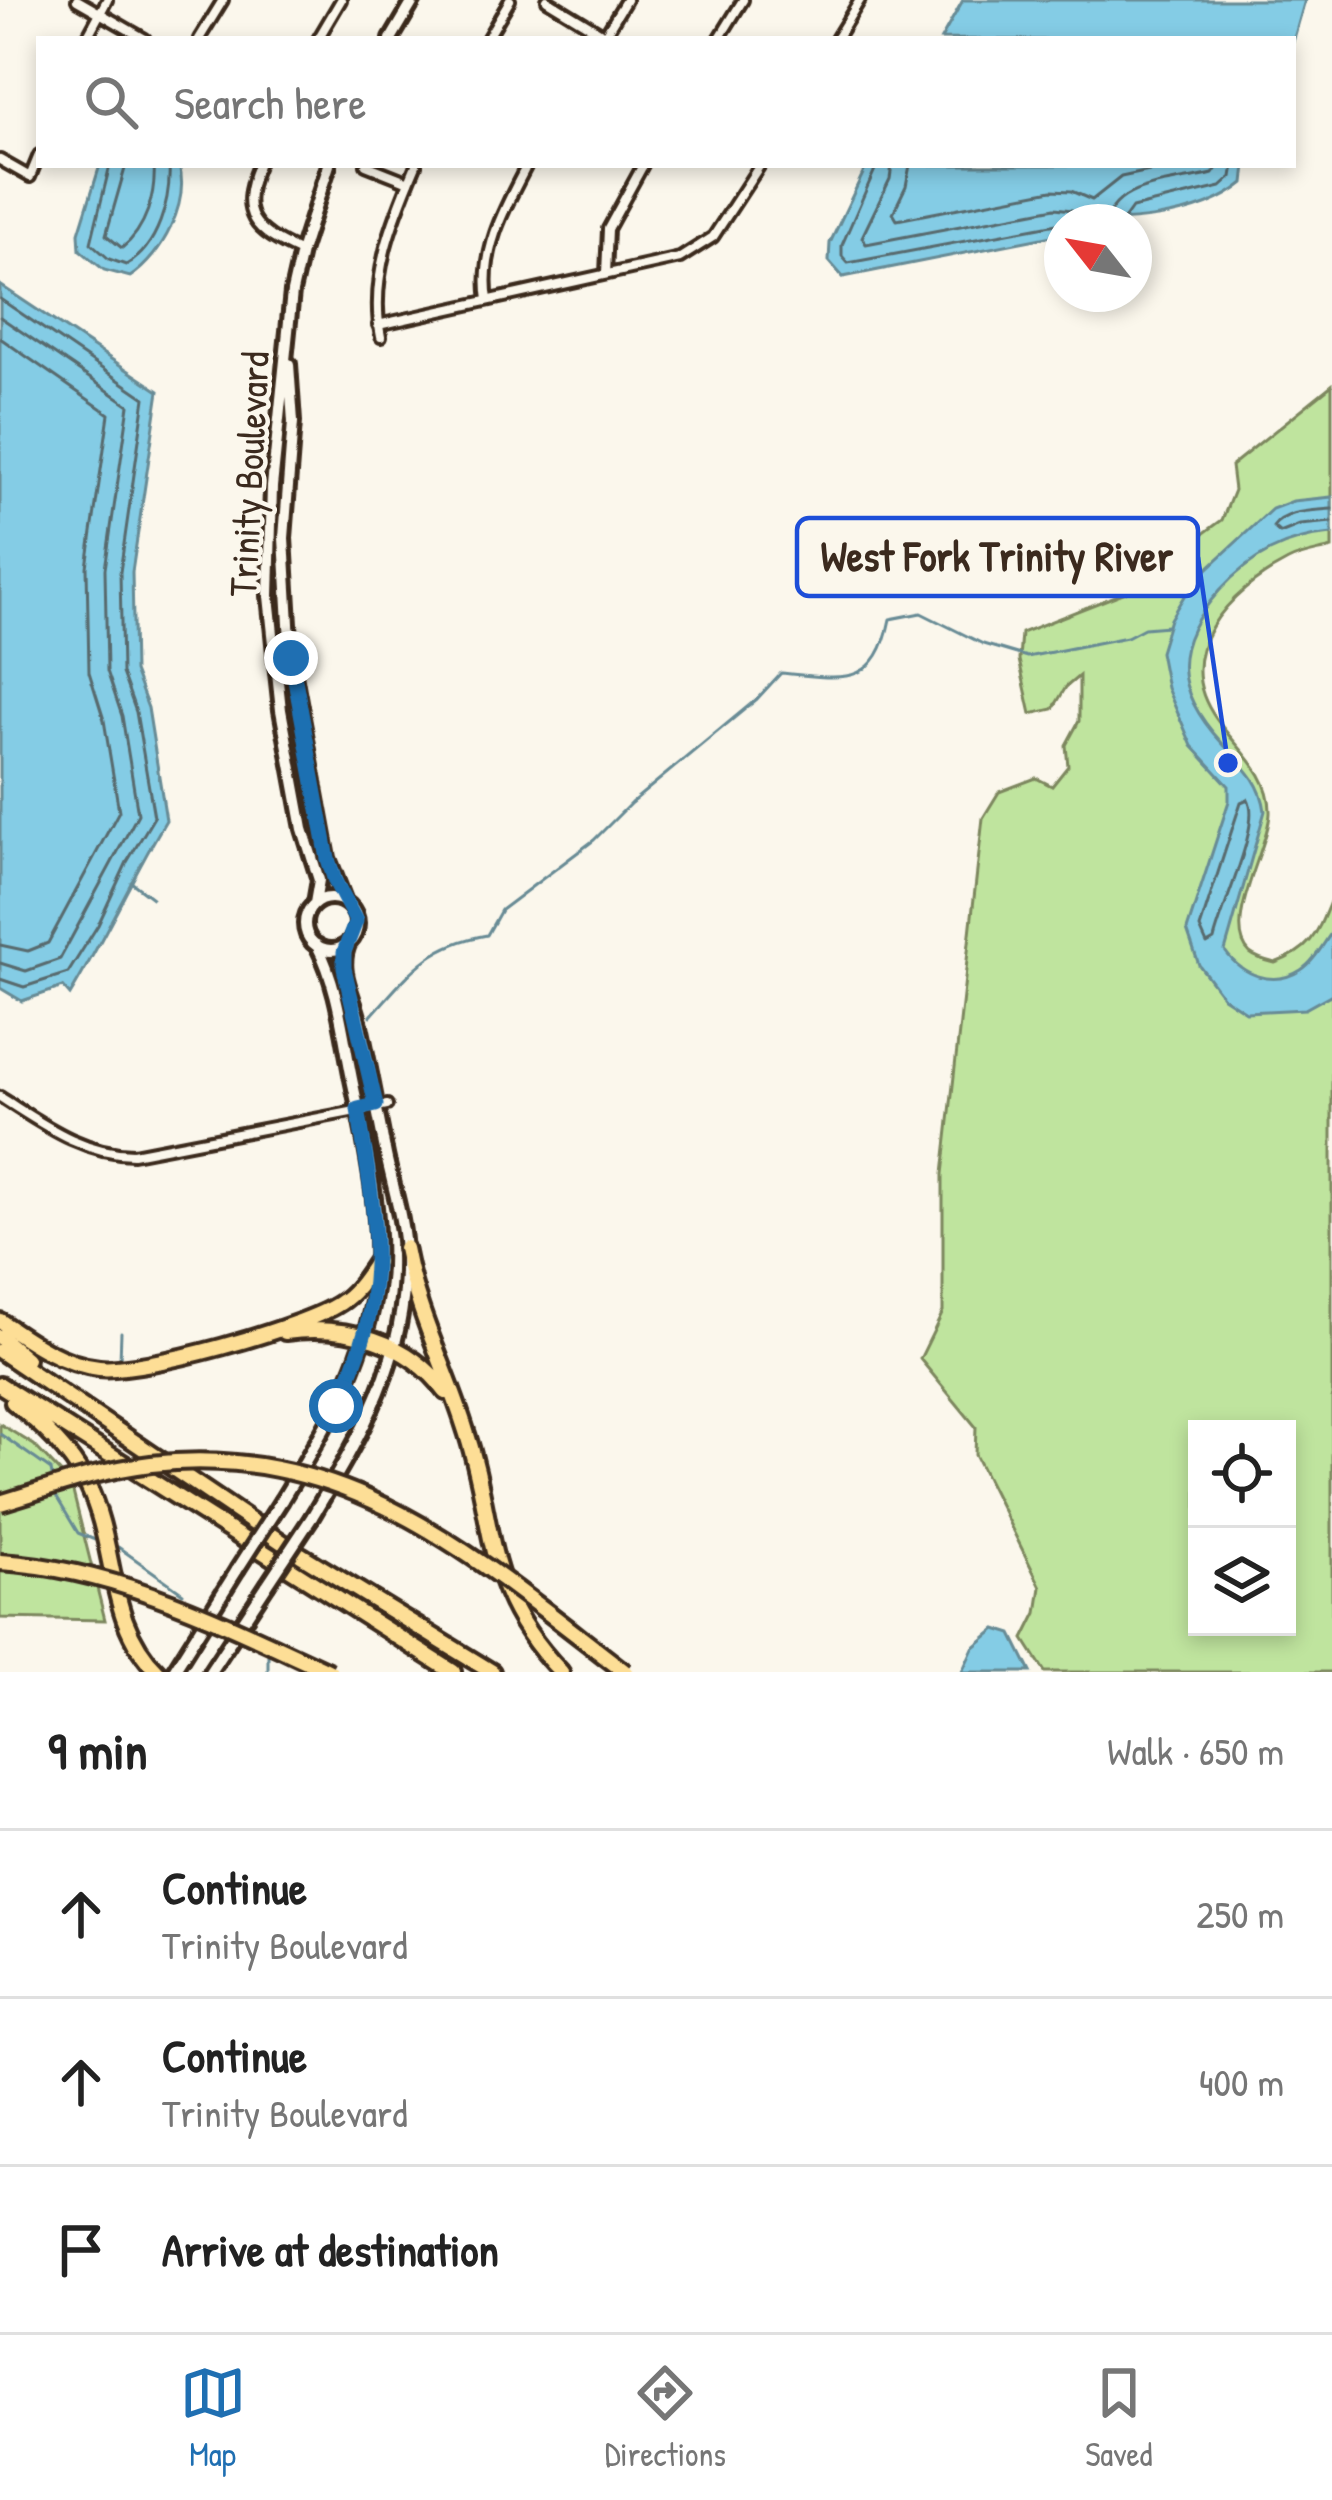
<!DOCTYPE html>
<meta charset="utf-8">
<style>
body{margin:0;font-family:"Patrick Hand",sans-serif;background:#f2f2f2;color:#222}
.controls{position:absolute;right:36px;bottom:36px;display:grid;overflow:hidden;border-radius:0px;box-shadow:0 6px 18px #0003}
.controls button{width:108px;height:108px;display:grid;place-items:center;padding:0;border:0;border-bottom:3px solid #e0e0e0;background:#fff;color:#222;font:60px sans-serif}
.compass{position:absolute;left:1044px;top:204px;width:108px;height:108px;border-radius:50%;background:#fff;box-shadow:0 6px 18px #0003;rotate:301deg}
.stop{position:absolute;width:36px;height:36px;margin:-27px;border:9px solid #1f6fb2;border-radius:50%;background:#fff}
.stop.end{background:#1f6fb2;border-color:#fff;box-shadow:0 3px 12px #0008}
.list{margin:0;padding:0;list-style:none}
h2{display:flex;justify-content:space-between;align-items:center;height:156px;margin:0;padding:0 48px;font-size:51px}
h2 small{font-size:39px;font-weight:400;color:#767676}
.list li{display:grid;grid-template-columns:78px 1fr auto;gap:36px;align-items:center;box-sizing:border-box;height:168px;padding:0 48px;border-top:3px solid #e0e0e0}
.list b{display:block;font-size:45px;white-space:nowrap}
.list p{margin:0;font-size:39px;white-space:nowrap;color:#767676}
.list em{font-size:39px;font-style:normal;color:#767676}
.icon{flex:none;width:66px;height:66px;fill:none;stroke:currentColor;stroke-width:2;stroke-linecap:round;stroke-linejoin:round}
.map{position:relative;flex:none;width:1332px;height:1672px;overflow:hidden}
.search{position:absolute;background:#fff;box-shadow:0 6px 18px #0003;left:36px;right:36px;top:36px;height:132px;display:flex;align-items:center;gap:30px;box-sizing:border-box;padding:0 42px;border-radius:0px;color:#767676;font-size:45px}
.sheet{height:660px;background:#fff}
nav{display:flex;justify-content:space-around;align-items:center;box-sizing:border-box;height:168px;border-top:3px solid #e0e0e0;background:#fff;font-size:33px;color:#767676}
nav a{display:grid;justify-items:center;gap:6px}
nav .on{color:#1f6fb2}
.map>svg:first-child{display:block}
</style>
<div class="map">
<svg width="1332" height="1672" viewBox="0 0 1332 1672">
<rect width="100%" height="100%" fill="#fbf7ec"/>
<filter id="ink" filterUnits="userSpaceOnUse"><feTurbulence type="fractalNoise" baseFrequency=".00833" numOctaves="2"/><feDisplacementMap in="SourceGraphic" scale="24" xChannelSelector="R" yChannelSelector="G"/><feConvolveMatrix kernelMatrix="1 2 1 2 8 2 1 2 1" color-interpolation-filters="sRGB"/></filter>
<g filter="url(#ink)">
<path fill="#bfe49e" stroke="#7d875e" stroke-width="3" fill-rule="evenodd" d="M 1332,385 L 1332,548 C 1318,552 1301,554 1288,561 C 1229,591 1168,653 1217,720 C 1238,750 1271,773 1270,813 C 1269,847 1221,926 1250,953 C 1256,958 1267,961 1275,963 C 1313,949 1317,933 1332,897 L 1332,1672 L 1045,1672 L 1024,1639 L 1037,1613 L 1041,1587 L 975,1455 L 976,1427 L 920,1359 L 943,1312 L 943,1174 L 983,818 L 999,792 L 1036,778 L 1052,786 L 1068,766 L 1066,745 L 1079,721 L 1079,676 L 1066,687 L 1053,709 L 1031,714 L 1019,660 L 1021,633 L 1136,588 L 1168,547 L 1203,534 L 1222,520 L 1234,490 L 1231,466 ZM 1197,1429 L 1287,1429 L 1287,1627 L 1197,1627 Z
M 0,1424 L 34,1445 L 71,1484 L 105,1620 L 0,1618 Z"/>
<path fill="#84cce5" stroke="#678b95" stroke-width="3" d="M 963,0 L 1305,0 L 1293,42 L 941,39 Z
M 100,165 L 179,165 C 190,203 162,256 130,277 L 104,270 L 80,250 L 79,233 Z
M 867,165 L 1246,165 L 1244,183 C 1197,222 1120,222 1062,222 L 1062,234 L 843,277 L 829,261 L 830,243 Z
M 0,285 L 159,391 L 132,572 L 134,671 L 148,708 L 166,820 C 132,877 105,937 70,995 L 63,987 L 22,1001 L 0,988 Z
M 1332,497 L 1332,534 C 1286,538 1251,556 1220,590 C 1170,645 1172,689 1222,743 C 1242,765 1261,780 1265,811 L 1225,951 C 1242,975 1273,988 1301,970 C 1314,962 1323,944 1332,932 L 1332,994 L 1305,1009 L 1246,1012 L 1223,997 L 1199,965 L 1187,930 L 1229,801 L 1229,786 L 1192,746 L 1167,688 L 1160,652 L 1170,619 L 1192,583 L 1272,509 L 1293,501 Z
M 996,1629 L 1012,1634 L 1031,1672 L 962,1672 L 973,1648 Z"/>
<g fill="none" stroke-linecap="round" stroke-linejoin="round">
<path stroke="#586b6e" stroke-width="3" d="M 110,165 L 91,243 L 109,259 L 126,265 C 158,248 171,199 169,165
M 126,165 L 106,235 L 122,248 C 146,229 156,194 154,165
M 877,165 L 842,245 L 842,256 L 848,263 L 1062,223
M 892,165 L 890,179 L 862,237 L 866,244 L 1055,208 L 1072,210 L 1085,222
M 910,165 L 906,186 L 893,213 L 897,220 L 1052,190 L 1071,191 L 1092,200 L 1121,177 L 1178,165
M 1107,222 C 1114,182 1180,183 1213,174 L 1219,165
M 1122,222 L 1132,208 L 1221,187 L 1232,177 L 1234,165
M 0,299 L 145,398 L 120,572 L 122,673 L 136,712 L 154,817 L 127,862 L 98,925 L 68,973 L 24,987 L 0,979
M 0,317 L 129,405 L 105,569 L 107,671 L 122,716 L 138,814 L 60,959 L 26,971 L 0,963
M 0,338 L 109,414 L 87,567 L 89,672 L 104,720 L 119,811 L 48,943 L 28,951 L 0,945
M 1332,509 C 1312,511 1285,510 1273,527 L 1280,533 L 1300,525 L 1332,522
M 1248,799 C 1262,824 1221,908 1214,940 L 1207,944 L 1200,928 L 1241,802 Z"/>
<path stroke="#678b95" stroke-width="3" d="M 131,882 L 152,898
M 371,1016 C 409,974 428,945 487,935 L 501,910 L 594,840 L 631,803 L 757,699 L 781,673 C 840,678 876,690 890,619 L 921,613 L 983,644 L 1027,657 L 1127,637 L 1144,628 L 1168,626
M 120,1360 L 121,1332
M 0,1434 L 51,1470 L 53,1484
M 54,1493 L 78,1533 L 95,1540
M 118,1547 L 183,1593
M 262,1647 L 268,1653 L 268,1672"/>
<defs>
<path id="street" d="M 77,0 L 145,39
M 547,0 L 611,39
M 603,38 L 626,0
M 86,39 L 107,0
M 199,39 L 223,0
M 318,39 L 341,0
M 487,39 L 510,0
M 719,39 L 743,0
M 836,39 L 860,0
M 0,160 L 30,177 L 39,155
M 258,165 C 237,215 254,231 301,252
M 366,165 L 409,182
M 606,274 L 608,229 L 643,165
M 488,300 C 480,251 505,207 527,165
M 378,325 L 680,258 L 713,237 L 760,165
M 381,337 C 369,278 393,219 416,165
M 0,1097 C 43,1124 81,1153 133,1154 L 387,1105"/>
<path id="secondary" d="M 391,39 L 414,0
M 289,364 L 293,422 L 284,538 L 291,658 L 328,858 L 345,902
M305 924a26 26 0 1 1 52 0a26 26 0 1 1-52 0Z
M 315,903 L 319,880 L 303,829 L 281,710 L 269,596 L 272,487 L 292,292 L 301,252 L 329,165
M 282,1500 C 322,1434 363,1368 375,1290 C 384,1222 366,1146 352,1079 C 343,1035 338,985 317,945
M 312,1517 C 363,1432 408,1357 405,1254 C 404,1221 393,1188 386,1155 C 377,1111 369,1066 359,1021 C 353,994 336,970 349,942
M 173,1672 L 237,1570
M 210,1672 L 267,1585"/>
<path id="highway" d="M 405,1248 C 417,1313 444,1363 464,1425 C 498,1525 479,1587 561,1672
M 0,1321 C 30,1342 62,1364 99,1368 C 142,1373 303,1328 340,1303 C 356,1293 365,1278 376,1262
M 285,1332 C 345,1324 409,1341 446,1392
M 0,1337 L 26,1359
M 0,1351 L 301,1555 L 492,1672
M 0,1385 L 453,1672
M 13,1402 C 42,1425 70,1451 87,1484 C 118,1546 105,1621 158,1672"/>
</defs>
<use href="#street" stroke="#3b2a1e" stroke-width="16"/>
<use href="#secondary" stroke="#3b2a1e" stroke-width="20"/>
<use href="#highway" stroke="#3b2a1e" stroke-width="22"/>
<use href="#street" stroke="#fbf7ec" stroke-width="8"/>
<use href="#secondary" stroke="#fbf7ec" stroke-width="10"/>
<use href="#highway" stroke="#fdde96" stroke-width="14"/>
<defs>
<path id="secondary-bridge" d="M 237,1570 L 282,1500
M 267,1585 L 312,1517"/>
<path id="highway-bridge" d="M 0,1503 C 50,1488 100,1470 151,1464 C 351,1442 478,1560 625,1672
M 0,1562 C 118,1569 224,1623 330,1672"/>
</defs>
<use href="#secondary-bridge" stroke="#3b2a1e" stroke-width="20" stroke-linecap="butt"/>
<use href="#highway-bridge" stroke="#3b2a1e" stroke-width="22" stroke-linecap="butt"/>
<use href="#secondary-bridge" stroke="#fbf7ec" stroke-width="10"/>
<use href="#highway-bridge" stroke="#fdde96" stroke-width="14"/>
</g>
</g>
<g fill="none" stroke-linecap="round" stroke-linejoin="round" filter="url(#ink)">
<path stroke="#1f6fb2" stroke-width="15" d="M 291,658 L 328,859 L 335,881 L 356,921 L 344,952 L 344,968 L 376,1105 L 358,1109 C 377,1226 392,1295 336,1406"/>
</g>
<g text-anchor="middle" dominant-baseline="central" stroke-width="9" stroke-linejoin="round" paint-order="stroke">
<g font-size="39" fill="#3b2a1e" stroke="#fbf7ec">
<text transform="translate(248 474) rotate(-87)">Trinity Boulevard</text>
</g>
</g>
<path fill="none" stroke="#1d4ed8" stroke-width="4.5" d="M1228 763L1198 557"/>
<circle fill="#1d4ed8" stroke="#fbf7ec" stroke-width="4.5" cx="1228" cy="763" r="12"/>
<rect fill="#fbf7ec" stroke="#1d4ed8" stroke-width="4.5" x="797" y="518" width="401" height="78" rx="12"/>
<g font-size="42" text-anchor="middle" font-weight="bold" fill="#3b2a1e">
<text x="997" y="571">West Fork Trinity River</text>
</g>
</svg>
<div class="controls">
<button><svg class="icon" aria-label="locate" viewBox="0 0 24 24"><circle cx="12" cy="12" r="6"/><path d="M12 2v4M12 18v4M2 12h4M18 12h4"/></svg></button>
<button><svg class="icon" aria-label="layers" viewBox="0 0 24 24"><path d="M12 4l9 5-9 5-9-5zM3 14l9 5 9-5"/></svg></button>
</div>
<svg class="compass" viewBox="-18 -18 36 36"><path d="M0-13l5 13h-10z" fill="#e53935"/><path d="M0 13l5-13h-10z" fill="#767676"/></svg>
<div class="stop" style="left:336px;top:1406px"></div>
<div class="stop end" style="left:291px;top:658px"></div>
<div class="search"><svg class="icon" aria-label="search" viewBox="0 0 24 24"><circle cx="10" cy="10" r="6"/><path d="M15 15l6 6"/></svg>Search here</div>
</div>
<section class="sheet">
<h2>9 min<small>Walk · 650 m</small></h2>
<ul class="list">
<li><svg class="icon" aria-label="ahead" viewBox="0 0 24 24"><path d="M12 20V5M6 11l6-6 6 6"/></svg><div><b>Continue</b><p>Trinity Boulevard</p></div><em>250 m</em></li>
<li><svg class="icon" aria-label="ahead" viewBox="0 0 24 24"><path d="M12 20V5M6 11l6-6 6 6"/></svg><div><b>Continue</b><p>Trinity Boulevard</p></div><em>400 m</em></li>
<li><svg class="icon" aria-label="arrive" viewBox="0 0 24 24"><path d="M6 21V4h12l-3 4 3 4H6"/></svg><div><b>Arrive at destination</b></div></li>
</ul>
</section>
<nav>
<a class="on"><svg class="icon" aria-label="map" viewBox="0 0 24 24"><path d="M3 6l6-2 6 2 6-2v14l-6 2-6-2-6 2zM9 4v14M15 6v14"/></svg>Map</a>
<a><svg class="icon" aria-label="directions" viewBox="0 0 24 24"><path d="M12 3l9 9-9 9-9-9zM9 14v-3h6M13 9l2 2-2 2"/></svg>Directions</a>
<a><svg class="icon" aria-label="saved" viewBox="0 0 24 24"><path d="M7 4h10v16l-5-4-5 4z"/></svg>Saved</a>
</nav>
